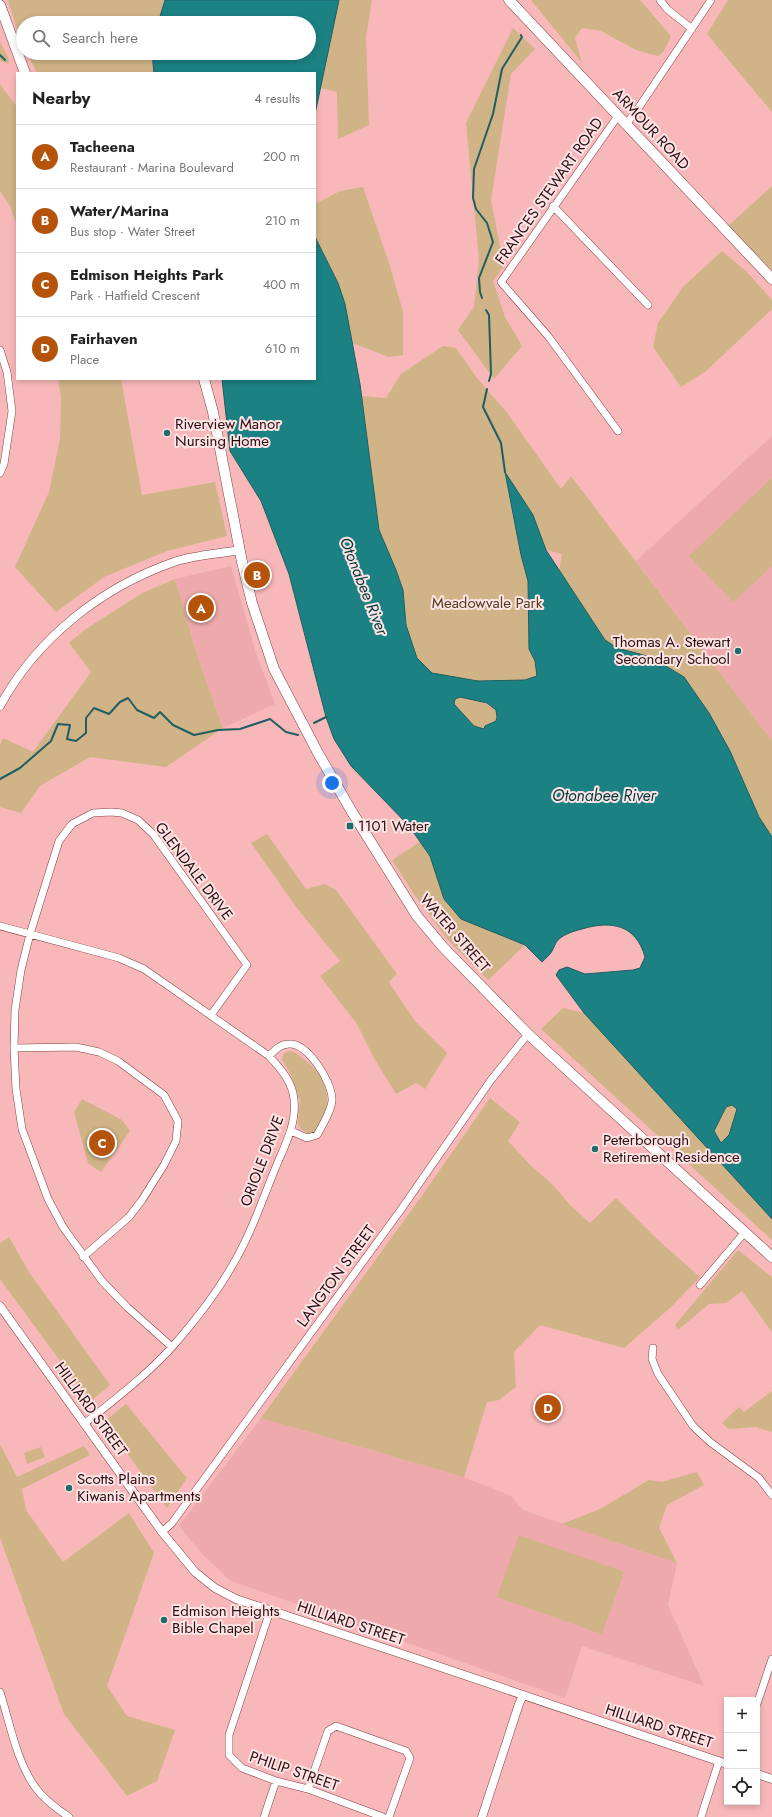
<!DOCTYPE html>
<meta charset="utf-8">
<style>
body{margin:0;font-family:Jost,sans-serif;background:#f6f6f6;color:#222}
.controls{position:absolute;right:12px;bottom:12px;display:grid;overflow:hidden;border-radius:0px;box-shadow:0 2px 6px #0003}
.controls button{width:36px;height:36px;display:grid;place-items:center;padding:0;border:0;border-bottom:1px solid #e0e0e0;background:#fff;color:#222;font:20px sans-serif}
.you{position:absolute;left:332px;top:783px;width:14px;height:14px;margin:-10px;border:3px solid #fff;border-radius:50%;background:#1a73e8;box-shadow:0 0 0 6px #1a73e833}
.badge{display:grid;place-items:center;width:26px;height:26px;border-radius:50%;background:#b45309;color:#fff;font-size:13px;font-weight:700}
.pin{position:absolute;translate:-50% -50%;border:2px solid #fff;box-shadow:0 1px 4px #0006}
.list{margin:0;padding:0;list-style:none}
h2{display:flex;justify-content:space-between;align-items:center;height:52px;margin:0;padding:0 16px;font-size:17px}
h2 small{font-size:13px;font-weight:400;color:#767676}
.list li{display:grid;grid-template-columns:26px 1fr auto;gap:12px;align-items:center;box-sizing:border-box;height:64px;padding:0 16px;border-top:1px solid #e0e0e0}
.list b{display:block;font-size:15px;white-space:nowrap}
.list p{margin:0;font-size:13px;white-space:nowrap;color:#767676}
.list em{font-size:13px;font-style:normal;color:#767676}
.icon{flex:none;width:22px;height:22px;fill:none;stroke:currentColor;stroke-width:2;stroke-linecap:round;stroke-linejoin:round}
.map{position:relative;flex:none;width:772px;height:1817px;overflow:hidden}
.search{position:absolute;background:#fff;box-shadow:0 2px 6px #0003;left:16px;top:16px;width:300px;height:44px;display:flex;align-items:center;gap:10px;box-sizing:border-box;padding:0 14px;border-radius:22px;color:#767676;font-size:15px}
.panel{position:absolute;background:#fff;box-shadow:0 2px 6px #0003;left:16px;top:72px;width:300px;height:308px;border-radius:0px}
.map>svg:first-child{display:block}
</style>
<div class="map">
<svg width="772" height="1817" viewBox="0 0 772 1817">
<rect width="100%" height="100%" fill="#f8b8b9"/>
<path fill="#eda9ab" d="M 772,436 L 772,741 L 636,561 Z
M 231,566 L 256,653 L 275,704 L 223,728 L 197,655 L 175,579 Z
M 261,1418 L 464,1477 L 511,1496 L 523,1510 L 677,1563 L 668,1605 L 704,1686 L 582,1646 L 565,1698 L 231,1581 L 204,1556 L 179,1526 Z"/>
<path fill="#d0b387" d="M 8,0 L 165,0 L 158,23 L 23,23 L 23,45 L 18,34 Z
M 339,0 L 372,0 L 366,37 L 369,125 L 338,139 L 337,92 L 320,88 Z
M 531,0 L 640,0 L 671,36 L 664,51 L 658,56 L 636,50 L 601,31 L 582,28 L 575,38 L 582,63 Z
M 728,0 L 772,0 L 772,112 L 707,34 Z
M 513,28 L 535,49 L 511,74 L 491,200 L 504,266 L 493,281 L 505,317 L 522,346 L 494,379 L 458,330 L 474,307 L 479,259 L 466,123 Z
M 0,42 L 8,57 L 9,64 L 0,61 Z
M 27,53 L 152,53 L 154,73 L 37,73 Z
M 0,84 L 17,107 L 17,226 L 10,206 L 0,191 Z
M 772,186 L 772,270 L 728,226 Z
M 363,187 L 390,266 L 403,312 L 403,355 L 389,357 L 352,343 L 345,304 L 338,283 L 315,237 L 315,204 L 340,191 Z
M 722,251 L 747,272 L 772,300 L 772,309 L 705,372 L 681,387 L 653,347 L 658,323 L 683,287 Z
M 443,346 L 456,348 L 477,378 L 508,414 L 561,489 L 571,476 L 772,741 L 772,837 L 759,817 L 730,751 L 709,713 L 684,677 L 651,657 L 617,648 L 605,640 L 559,571 L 562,554 L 546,550 L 533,515 L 506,473 L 521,555 L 528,581 L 529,649 L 535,661 L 538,677 L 525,680 L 478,681 L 432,673 L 417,658 L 406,625 L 403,590 L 396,570 L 379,530 L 361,396 L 386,398 L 401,374 Z
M 58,379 L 121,379 L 142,495 L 215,482 L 227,536 L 167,551 L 104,577 L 56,612 L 15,567 L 49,492 L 60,439 L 61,397 Z
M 772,478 L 772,566 L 733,602 L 689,556 Z
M 175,579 L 197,655 L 223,728 L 166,767 L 90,757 L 40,786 L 21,813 L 0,807 L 0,745 L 3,738 L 33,752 L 91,672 L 69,643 L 83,631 L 142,593 Z
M 460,697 L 487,704 L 496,710 L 497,717 L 496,722 L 486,726 L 484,729 L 474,726 L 454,704 L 455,699 Z
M 267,834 L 306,889 L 325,884 L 336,890 L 397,974 L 389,982 L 392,987 L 415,1021 L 447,1053 L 425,1089 L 416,1083 L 396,1094 L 374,1058 L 357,1024 L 320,976 L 340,961 L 297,908 L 251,843 Z
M 420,842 L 430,856 L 444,899 L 503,937 L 525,945 L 488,980 L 447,939 L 414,894 L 392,860 Z
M 563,1008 L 584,1013 L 751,1194 L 772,1219 L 772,1240 L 541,1029 Z
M 291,1051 C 297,1053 301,1057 306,1061 C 331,1079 334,1111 313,1133 L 307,1133 L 301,1129 L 298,1124 L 300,1101 L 291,1075 L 282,1059 L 283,1055 L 286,1052 Z
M 490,1098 L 520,1122 L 508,1141 L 531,1166 L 552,1184 L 570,1205 L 590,1223 L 616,1198 L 658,1240 L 700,1277 L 670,1308 L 624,1348 L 540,1325 L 514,1352 L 516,1387 L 499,1400 L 487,1402 L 464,1477 L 261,1418 L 421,1197 Z
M 82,1099 L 122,1120 L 130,1131 L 101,1172 L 88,1163 L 74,1112 Z
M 732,1105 L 737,1109 L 729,1135 L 721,1143 L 714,1131 L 726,1107 Z
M 9,1237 L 29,1272 L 110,1385 L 90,1402 L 0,1279 L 0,1243 Z
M 738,1250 L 772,1277 L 772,1332 L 742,1291 L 726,1303 L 709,1304 L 678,1330 L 675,1325 Z
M 772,1391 L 772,1432 L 756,1427 L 729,1429 L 722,1423 L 739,1407 L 744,1412 Z
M 126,1404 L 187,1478 L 167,1508 L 104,1422 Z
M 0,1444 L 17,1477 L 84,1446 L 90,1455 L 22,1489 L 26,1510 L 63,1562 L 129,1513 L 154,1553 L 107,1686 L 127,1716 L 175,1730 L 157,1781 L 127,1796 L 64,1714 L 0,1538 Z
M 41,1447 L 45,1457 L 27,1464 L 24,1453 Z
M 697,1472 L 704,1485 L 667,1505 L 659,1528 L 677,1563 L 562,1524 L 600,1509 L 649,1480 L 662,1482 Z
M 519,1535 L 624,1572 L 602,1634 L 497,1597 Z"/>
<path fill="#1c8183" stroke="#205e61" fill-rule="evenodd" d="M 165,0 L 339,0 L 315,114 L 315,73 L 154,73 L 152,53 L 309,53 L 309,23 L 158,23 Z
M 315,237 L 338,283 L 345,304 L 360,384 L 379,530 L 396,570 L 403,590 L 406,625 L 417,658 L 432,673 L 478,681 L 525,680 L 537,676 L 535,661 L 529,649 L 528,581 L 521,555 L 505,472 L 533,515 L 546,550 L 605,640 L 617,648 L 651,657 L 684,677 L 709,713 L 730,751 L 759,817 L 772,837 L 772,1219 L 584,1013 L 556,975 L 559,970 L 567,967 L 585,974 L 633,970 L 640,968 L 645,957 C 636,925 612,920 582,929 C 574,931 564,934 558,940 C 555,943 554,948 552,951 C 550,955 545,959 542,962 L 525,945 L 461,919 L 444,899 L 430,856 L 409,826 L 351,766 L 334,739 L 326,717 L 289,574 L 261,501 L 230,451 L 222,379 L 315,379 ZM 460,697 L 487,703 L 496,710 L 497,717 L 496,721 L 485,726 L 484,729 L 474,726 L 454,704 L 455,699 ZM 732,1105 L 737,1109 L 729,1135 L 721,1143 L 714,1131 L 726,1107 Z"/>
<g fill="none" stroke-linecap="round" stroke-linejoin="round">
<path stroke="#205e61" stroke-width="2" d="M 0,55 L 5,60
M 482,298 L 480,292 L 479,278 L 493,242 L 487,223 L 476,209 L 473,198 L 474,169 L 493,114 L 502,69 L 522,37 L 521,35
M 486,310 L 489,315 L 491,374 L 489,381
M 487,389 L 483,407 L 501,443 L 505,472
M 314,723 L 326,717
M 0,779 L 20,768 L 51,741 L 58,724 L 70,725 L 67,739 L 76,741 L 86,733 L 86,718 L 94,708 L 109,714 L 120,702 L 128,698 L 137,710 L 154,718 L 160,712 L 173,725 L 194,735 L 218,730 L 240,729 L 270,719 L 286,732 L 298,735"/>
<defs>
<path id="minor" d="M 660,0 L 667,9 L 692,29
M 626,124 L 635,113 L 711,0
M 553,206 L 648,305
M 0,350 L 7,372 L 12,411 L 4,464 L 0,473
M 618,431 L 548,336 L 501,282 L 618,116
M 0,926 L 119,958 L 144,969 L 269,1056 C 280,1068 293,1082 294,1100 C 297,1124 284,1147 275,1169 C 262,1201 250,1236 232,1266 C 216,1294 194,1322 173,1346 C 147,1375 114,1400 84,1424
M 14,1048 L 76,1047 L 99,1052 L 118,1061 L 164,1095 L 178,1121 L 176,1141 L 164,1165 L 142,1200 L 129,1217 L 83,1257
M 269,1056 C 274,1051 280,1044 289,1044 C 308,1043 331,1081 332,1098 C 333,1108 322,1126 317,1135 L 307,1138 L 291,1131
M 700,1285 L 745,1232
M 172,1347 L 127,1307 L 102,1281 L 63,1227 L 48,1199 L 22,1129 L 16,1089 L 14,1048 L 15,1010 L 21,970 L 30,934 L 59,841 L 72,824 L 93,813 L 111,812 L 122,813 L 138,820 L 153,834 L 247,965 L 211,1015
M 653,1348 L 652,1359 L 658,1374 L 693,1426 L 710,1442 L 759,1478 L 772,1495
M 162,1532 L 172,1523 L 188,1501 L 400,1211 L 491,1080 L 528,1034
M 270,1611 L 229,1735 L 229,1755 L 242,1768 L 276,1781 L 308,1789 L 383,1817
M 0,1692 C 10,1723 16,1760 35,1787 C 43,1798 57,1809 69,1817
M 757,1704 L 772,1659
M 308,1789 L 328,1731 L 336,1726 L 406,1751 L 410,1758 L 389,1817
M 264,1817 L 276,1781
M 701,1817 L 719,1761"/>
<path id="tertiary" d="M 0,706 C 37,638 102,587 174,562 C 195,555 218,554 240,550
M 0,1306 L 162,1532 L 195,1572 L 215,1588 L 236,1599 L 402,1654 L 727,1764
M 757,1774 L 772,1779
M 482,1817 L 519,1704 L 523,1695"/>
<path id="secondary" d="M 509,0 L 772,279
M 0,5 L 25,73
M 204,379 L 213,412 L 242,562 L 252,603 L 274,669 L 318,753 L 352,812 L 417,916 L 443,947 L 528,1034 L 772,1257"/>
</defs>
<use href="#minor" stroke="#823f44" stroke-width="8"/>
<use href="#tertiary" stroke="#823f44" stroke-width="9"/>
<use href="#secondary" stroke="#823f44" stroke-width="11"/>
<use href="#minor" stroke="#fff" stroke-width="7"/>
<use href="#tertiary" stroke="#fff" stroke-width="8"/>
<use href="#secondary" stroke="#fff" stroke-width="10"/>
</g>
<g fill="#206c6d" stroke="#fee4e5" stroke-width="1.5">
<circle cx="167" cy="433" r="4"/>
<circle cx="738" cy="651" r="4"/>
<rect x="346" y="822" width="8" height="8" rx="2"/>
<circle cx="595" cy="1149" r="4"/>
<circle cx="69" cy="1488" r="4"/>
<circle cx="164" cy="1620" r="4"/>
</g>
<g text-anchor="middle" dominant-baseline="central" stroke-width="4" stroke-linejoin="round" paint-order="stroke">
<g font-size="15" fill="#2a0e11" stroke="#fee4e5">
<text transform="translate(651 129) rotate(47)">ARMOUR ROAD</text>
<text transform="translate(549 191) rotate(-55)">FRANCES STEWART ROAD</text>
<text transform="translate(194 871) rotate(53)">GLENDALE DRIVE</text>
<text transform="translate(455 933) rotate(49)">WATER STREET</text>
<text transform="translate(262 1161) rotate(-69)">ORIOLE DRIVE</text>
<text transform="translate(336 1276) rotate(-54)">LANGTON STREET</text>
<text transform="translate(91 1409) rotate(54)">HILLIARD STREET</text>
<text transform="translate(351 1623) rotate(18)">HILLIARD STREET</text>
<text transform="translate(659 1726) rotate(18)">HILLIARD STREET</text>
<text transform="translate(294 1771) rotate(19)">PHILIP STREET</text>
</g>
<g font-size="15" fill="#2a0e11" stroke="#fee4e5" text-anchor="start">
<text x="175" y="424">Riverview Manor<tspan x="175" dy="17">Nursing Home</tspan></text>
<text x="730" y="642" text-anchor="end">Thomas A. Stewart<tspan x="730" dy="17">Secondary School</tspan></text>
<text x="358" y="826">1101 Water</text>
<text x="603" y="1140">Peterborough<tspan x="603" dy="17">Retirement Residence</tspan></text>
<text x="77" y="1479">Scotts Plains<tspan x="77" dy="17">Kiwanis Apartments</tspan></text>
<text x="172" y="1611">Edmison Heights<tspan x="172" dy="17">Bible Chapel</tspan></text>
</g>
<g font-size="15" fill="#523e1e" stroke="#fee4e5">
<text x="487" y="603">Meadowvale Park</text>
</g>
<g font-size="16" font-style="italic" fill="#003b3c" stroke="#fee4e5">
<text transform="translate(364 586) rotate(68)">Otonabee River</text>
<text x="604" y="795">Otonabee River</text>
</g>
</g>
</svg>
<div class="controls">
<button>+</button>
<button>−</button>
<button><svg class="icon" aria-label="locate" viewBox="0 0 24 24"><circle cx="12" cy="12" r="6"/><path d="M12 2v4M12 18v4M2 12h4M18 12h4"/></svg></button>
</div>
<div class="you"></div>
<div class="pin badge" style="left:201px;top:608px">A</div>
<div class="pin badge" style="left:257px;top:575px">B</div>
<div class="pin badge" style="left:102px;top:1143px">C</div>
<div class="pin badge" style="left:548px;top:1408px">D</div>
<div class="search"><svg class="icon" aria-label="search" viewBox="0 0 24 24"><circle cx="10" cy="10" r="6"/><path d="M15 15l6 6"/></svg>Search here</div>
<section class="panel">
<h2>Nearby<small>4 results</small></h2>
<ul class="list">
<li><span class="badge">A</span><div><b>Tacheena</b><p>Restaurant · Marina Boulevard</p></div><em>200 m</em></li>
<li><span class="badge">B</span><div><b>Water/Marina</b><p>Bus stop · Water Street</p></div><em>210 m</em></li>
<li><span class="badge">C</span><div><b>Edmison Heights Park</b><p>Park · Hatfield Crescent</p></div><em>400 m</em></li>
<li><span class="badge">D</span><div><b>Fairhaven</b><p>Place</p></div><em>610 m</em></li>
</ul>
</section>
</div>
